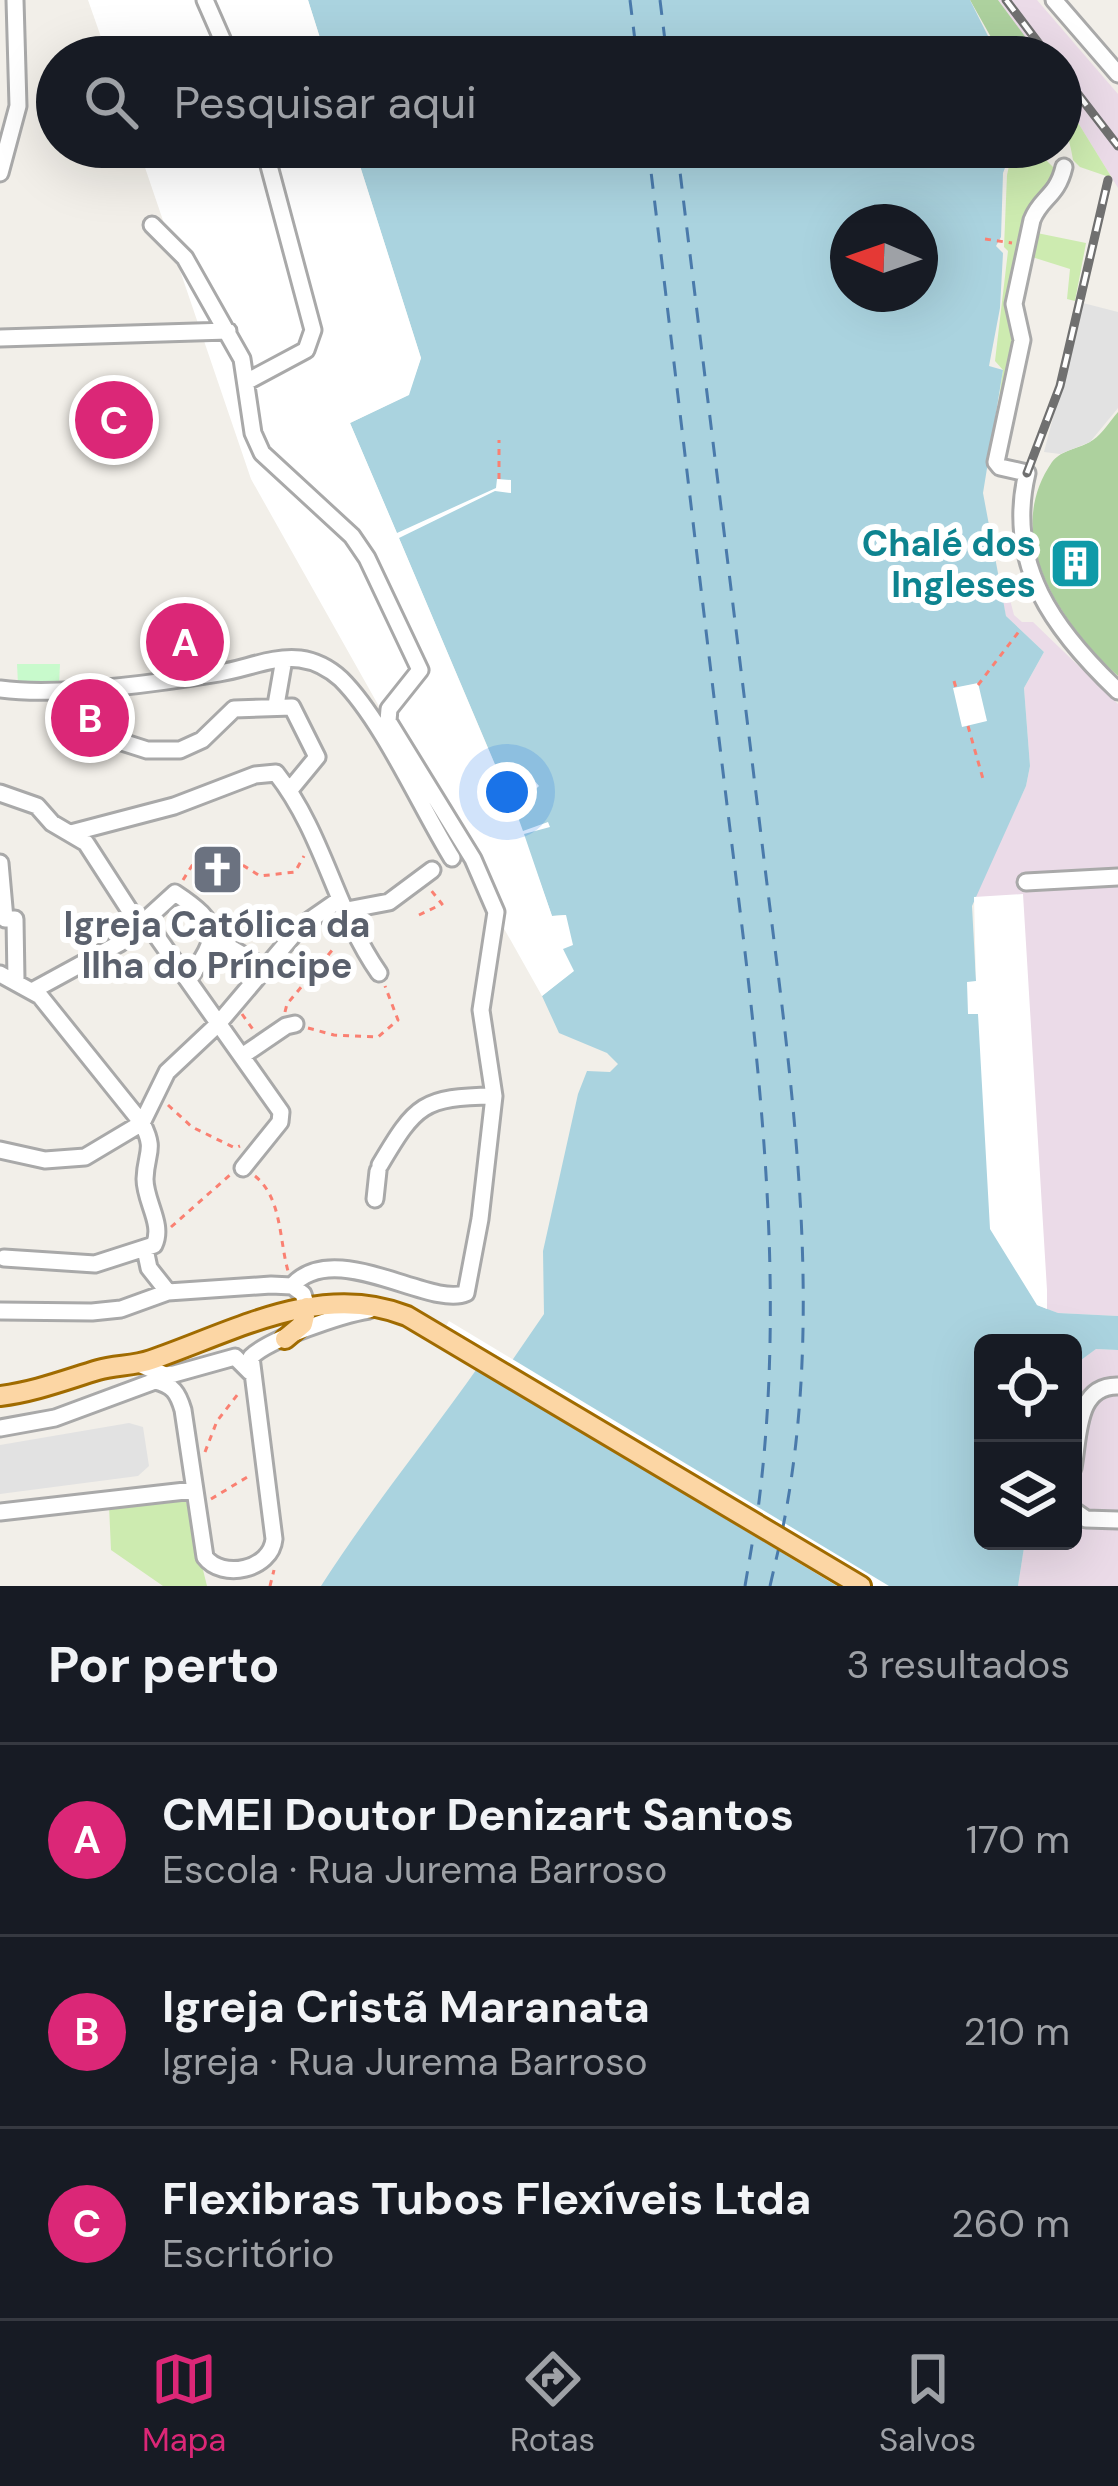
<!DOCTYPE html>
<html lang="pt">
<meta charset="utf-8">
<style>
body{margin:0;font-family:"DM Sans",sans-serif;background:#242831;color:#f1f3f6}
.controls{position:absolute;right:36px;bottom:36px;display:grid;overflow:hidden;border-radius:18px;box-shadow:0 12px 48px #0002}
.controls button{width:108px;height:108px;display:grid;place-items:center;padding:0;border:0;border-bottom:3px solid #363941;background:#171b24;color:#f1f3f6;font:60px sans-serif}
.compass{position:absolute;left:830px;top:204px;width:108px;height:108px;border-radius:50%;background:#171b24;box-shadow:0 12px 48px #0002;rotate:272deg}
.you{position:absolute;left:507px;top:792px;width:42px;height:42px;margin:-30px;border:9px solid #fff;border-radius:50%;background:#1a73e8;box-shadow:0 0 0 18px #1a73e833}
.badge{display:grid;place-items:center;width:78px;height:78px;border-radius:50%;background:#db2777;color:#fff;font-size:39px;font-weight:700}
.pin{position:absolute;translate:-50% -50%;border:6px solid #fff;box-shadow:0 3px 12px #0006}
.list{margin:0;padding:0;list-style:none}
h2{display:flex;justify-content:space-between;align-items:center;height:156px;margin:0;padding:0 48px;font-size:51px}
h2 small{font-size:39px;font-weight:400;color:#9ea1a6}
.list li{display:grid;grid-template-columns:78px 1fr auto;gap:36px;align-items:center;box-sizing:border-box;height:192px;padding:0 48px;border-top:3px solid #363941}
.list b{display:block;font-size:45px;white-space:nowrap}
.list p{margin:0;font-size:39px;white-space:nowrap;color:#9ea1a6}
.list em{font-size:39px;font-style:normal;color:#9ea1a6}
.icon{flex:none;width:66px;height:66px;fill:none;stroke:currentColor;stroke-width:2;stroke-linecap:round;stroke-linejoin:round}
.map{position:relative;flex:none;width:1118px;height:1586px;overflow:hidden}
.search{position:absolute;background:#171b24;box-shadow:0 12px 48px #0002;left:36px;right:36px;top:36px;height:132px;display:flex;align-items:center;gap:30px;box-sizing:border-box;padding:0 42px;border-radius:66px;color:#9ea1a6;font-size:45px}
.sheet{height:732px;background:#171b24}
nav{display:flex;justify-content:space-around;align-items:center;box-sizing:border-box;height:168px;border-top:3px solid #363941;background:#171b24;font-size:33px;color:#9ea1a6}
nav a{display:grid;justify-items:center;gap:6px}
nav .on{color:#db2777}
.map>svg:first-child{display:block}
</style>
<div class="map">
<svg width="1118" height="1586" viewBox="0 0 1118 1586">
<rect width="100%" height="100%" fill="#f2efe9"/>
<path fill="#ebdbe8" d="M 998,0 L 1037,0 L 1118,94 L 1118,188 L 1061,95 L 1061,57 L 1040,57 Z
M 1009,596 L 1014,615 L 1022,622 L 1033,622 L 1118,704 L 1118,1316 L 1058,1313 L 1037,1305 L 974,898 L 1026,786 L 1030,766 L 1024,688 L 1044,652 L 1006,616 L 1002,598 Z
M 1096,1349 L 1118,1350 L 1118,1586 L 1018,1586 L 1025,1541 L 1073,1541 L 1073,1366 Z"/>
<path fill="#cdebb0" d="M 1061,95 L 1112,178 L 1080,167 L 1073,160 C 1070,139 1061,118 1061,95 Z
M 1033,147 L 1056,170 L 1049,189 L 1028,207 L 1008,299 L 1016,340 L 993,441 L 1003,370 L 995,361 L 1008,251 L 1004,247 L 1007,175 L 1013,148 Z
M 1037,233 L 1086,243 L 1075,301 L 1067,299 L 1070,269 L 1032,257 L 1033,237 Z
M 185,1497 L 207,1586 L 163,1586 L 111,1550 L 109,1505 Z"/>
<path fill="#add19e" d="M 970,0 L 998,0 L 1038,54 L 1035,57 L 993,57 L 992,39 Z
M 1118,412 L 1118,676 C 1062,624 1000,538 1052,462 C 1062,449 1080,449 1093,440 C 1103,433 1110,421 1118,412 Z"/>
<path fill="#c8facc" d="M 17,664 L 60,664 L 59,684 L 18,684 Z"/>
<path fill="#e2e2e2" d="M 1083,303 L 1118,312 L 1118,408 L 1090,442 L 1060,454 L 1044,452 Z
M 129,1423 L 143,1427 L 149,1466 L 138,1476 L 0,1494 L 0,1445 Z"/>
<path fill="#aad3df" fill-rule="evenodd" d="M 308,0 L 970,0 L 994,48 L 993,57 L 326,57 Z
M 354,147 L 1013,147 L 1003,173 L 1001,237 L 996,246 L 1003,253 L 1000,308 L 989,366 L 1003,370 L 983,493 L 1006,616 L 1044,652 L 1024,688 L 1030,766 L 1026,786 L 972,906 L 976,981 L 969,1014 L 978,1013 L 1037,1305 L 1058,1313 L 1118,1316 L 1118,1350 L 1096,1349 L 1073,1366 L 1073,1343 L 983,1343 L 983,1541 L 1025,1541 L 1018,1586 L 321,1586 C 371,1508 429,1437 481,1363 L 509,1365 L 544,1314 L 543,1251 L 578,1094 L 587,1071 L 610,1072 L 618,1064 L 607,1053 L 559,1033 L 542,996 L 573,971 L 562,948 L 565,915 L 552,916 L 514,809 L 350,423 L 408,395 L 421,358 ZM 848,222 L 920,222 L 920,294 L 848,294 Z"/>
<path fill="#fff" d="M 88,0 L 308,0 L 326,57 L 108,57 Z
M 138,147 L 354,147 L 421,358 L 409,395 L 350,423 L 397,533 L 496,488 L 497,479 L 511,480 L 511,493 L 495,491 L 399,538 L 512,805 L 533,788 L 529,782 L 533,779 L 539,786 L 515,809 L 523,831 L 548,822 L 550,827 L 524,834 L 552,916 L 566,915 L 573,945 L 563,949 L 574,971 L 542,996 L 251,479 Z
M 978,683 L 987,721 L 962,727 L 953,688 Z
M 1023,894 L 1047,1290 L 1047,1309 L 1037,1305 L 990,1229 L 978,1014 L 968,1014 L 967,982 L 976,981 L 974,897 Z
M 449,1321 L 889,1586 L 837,1586 L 435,1344 Z"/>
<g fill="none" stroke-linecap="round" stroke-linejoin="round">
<path stroke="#4a7aab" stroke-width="3" stroke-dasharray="15 12" stroke-linecap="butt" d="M 630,0 L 637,57
M 660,0 L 667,57
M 648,147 C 675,369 701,591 728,813 C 757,1048 789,1281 757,1517
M 677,147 C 705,379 734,611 762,843 C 789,1069 828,1306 782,1532
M 745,1586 L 754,1533
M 770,1586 L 779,1547"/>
<defs>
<path id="minor" d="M 205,0 L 230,57
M 1054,0 L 1118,74
M 1064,167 C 1057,197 1041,197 1032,220 L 1014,304 L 1022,340 L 996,462 L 1000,467 L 1027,473 C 1005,565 1055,631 1118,691
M 0,173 L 18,106 L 15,0
M 152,225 L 185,258 L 242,359 L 253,433 L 262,453 L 352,536 L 367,558 L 420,670 L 389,709 L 388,721 L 473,859 L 496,912 L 481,1010 L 494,1096 L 480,1219 L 466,1293 C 431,1309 334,1237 292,1286
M 0,338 L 228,331
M 248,381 L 306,350 L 313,330 L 264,147
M 98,685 L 100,735 L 147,750 L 180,750 L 202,740 L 234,709 L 292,707 L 317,757 L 289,791
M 0,689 C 59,697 158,683 219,673 C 246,669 272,656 300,659 C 315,661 330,669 341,679 C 383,721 420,806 452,858
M 276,705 L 284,659
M 0,793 L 37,806 L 52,823 L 86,843 L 139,925
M 71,833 L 174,806 L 255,775 L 276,773 C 324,834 335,910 379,973
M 0,863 L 5,919 L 15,919 L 16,980
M 1026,882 L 1118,877
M 347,910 L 389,902 L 432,870
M 146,921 L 281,1112 L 280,1122 L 243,1168
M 210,936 L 265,968
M 0,974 L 40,996 L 142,1123 C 156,1151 146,1151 145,1179 C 145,1202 164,1224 154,1245 L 95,1264 L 4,1258
M 32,991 L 120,943 L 175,893 C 222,924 220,935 188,980
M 242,1056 L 286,1026 L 295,1024
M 0,1150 L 45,1160 L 85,1157 L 142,1123 L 167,1072 L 218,1024 L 300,927 L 339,900
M 380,1165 C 416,1104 423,1097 494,1096
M 375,1199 L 378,1171
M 145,1249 L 149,1268 L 168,1292
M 0,1311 L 92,1312 L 121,1309 L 168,1292 L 271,1285 L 292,1286 L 303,1294 L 307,1307
M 139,1364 L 165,1375 L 174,1374 L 235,1357 L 250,1372
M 0,1428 L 55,1418 L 155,1381 C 173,1385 178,1393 183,1410 L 205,1557 C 222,1580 271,1570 274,1539 L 251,1357 C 269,1339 343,1314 369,1310
M 1073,1468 C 1079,1436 1076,1385 1118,1386
M 1073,1510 L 1086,1519 L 1118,1520
M 0,1512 L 194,1490"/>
<path id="major" d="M 285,1339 L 303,1324 L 307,1307
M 0,1396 C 34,1392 65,1380 98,1370 C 115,1365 134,1366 151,1360 C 233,1332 320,1281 407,1316 L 861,1586"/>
</defs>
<use href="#minor" stroke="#a9a9a9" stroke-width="21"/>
<use href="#major" stroke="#a06b00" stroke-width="24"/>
<path stroke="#fa8072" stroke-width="3" stroke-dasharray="6 6" stroke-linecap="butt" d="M 985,239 L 1012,243
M 499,479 L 499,440
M 954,681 L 956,688
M 978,685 L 1020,630
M 968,726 L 983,779
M 183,880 L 203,848 L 211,845 L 260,876 L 295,872 L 304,856
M 419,915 L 442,904 L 430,889
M 291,963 L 308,974
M 285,1012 L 287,1004 L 334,948
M 242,1014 L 254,1031
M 308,1028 L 334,1035 L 378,1037 L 398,1020 L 385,986
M 168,1105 L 192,1127 L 235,1148 L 240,1146
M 255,1176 C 282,1198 279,1239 288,1271
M 171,1227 L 231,1174
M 205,1452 L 217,1421 L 238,1394
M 211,1499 L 249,1476
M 270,1586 L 274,1570"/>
<use href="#minor" stroke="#fff" stroke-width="15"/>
<use href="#major" stroke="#fcd6a4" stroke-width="18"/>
<defs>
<path id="rail" d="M 1006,0 L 1049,57
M 1061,72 L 1118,146
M 1027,473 L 1060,386 L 1108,180"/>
</defs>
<use href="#rail" stroke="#707070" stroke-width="9"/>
<use href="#rail" stroke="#fff" stroke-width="4.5" stroke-dasharray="14" stroke-linecap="butt"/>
</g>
<defs>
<symbol id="building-square" viewBox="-11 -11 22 22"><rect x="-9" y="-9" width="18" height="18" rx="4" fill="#0f9aa8" stroke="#fff"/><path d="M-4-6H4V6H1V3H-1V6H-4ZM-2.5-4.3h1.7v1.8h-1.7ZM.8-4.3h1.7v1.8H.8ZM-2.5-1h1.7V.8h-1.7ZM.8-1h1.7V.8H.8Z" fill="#fff"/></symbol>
<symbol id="church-square" viewBox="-11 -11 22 22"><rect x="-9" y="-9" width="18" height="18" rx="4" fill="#6b7280" stroke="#fff"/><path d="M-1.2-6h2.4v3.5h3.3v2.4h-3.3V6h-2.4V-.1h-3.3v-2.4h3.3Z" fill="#fff"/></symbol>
</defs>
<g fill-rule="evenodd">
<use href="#building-square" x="1046" y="534" width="59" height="59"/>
<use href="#church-square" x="188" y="840" width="59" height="59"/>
</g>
<g text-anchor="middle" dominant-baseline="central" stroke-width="12" stroke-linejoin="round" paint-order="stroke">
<g font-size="36" font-weight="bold" fill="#0d838f" stroke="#fff" text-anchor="end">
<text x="1036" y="543">Chalé dos<tspan x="1036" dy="41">Ingleses</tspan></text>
</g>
<g font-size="36" font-weight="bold" fill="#5b616d" stroke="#fff">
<text x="217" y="924">Igreja Católica da<tspan x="217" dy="41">Ilha do Príncipe</tspan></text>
</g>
</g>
</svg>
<div class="controls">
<button><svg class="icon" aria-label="locate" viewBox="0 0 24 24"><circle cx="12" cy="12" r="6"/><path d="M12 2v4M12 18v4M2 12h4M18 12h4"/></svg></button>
<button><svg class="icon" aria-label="layers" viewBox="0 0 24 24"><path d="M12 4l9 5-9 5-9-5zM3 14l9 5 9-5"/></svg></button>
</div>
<svg class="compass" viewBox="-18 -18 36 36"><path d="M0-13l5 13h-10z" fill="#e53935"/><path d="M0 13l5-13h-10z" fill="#9ea1a6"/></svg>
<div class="you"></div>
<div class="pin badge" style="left:185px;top:642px">A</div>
<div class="pin badge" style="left:90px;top:718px">B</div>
<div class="pin badge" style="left:114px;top:420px">C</div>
<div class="search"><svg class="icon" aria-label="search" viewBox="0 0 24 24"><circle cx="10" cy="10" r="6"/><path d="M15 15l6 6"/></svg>Pesquisar aqui</div>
</div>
<section class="sheet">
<h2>Por perto<small>3 resultados</small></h2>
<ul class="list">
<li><span class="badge">A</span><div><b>CMEI Doutor Denizart Santos</b><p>Escola · Rua Jurema Barroso</p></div><em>170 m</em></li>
<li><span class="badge">B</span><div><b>Igreja Cristã Maranata</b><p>Igreja · Rua Jurema Barroso</p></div><em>210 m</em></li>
<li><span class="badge">C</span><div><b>Flexibras Tubos Flexíveis Ltda</b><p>Escritório</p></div><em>260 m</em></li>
</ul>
</section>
<nav>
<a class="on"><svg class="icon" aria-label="map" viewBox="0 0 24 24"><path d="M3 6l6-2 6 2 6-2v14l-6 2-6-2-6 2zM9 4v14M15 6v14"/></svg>Mapa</a>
<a><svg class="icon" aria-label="directions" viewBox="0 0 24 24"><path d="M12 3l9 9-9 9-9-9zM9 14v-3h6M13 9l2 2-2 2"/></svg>Rotas</a>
<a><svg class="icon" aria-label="saved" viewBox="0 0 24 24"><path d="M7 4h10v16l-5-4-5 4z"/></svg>Salvos</a>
</nav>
